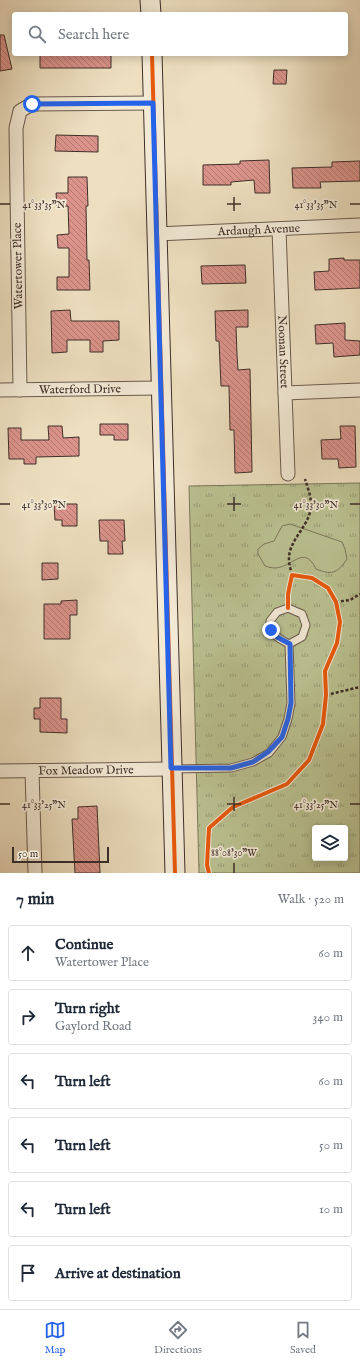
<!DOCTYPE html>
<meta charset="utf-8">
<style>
body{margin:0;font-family:"IM FELL English",serif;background:#f6f6f7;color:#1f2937}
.controls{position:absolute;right:12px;bottom:12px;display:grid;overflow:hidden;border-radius:4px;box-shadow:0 2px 10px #0003}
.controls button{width:36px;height:36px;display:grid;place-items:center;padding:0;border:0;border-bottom:1px solid #e0e1e3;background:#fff;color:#1f2937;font:20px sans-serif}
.scale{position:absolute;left:12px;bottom:10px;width:97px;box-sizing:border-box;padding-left:4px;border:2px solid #3e2e28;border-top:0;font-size:11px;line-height:14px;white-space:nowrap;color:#3e2e28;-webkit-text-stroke:3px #f3ead6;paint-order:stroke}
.stop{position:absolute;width:12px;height:12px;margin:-9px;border:3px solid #2563eb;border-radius:50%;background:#fff}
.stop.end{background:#2563eb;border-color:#fff;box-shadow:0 1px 4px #0008}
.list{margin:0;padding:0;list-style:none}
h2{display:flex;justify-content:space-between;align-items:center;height:52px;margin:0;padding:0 16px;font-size:17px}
h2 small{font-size:13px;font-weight:400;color:#747a83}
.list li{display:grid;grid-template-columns:26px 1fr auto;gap:12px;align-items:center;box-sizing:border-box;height:56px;margin:0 8px 8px;padding:0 8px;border:1px solid #e0e1e3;border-radius:4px}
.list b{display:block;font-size:15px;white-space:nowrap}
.list p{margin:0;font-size:13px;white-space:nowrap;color:#747a83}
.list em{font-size:13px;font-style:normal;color:#747a83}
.icon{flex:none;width:22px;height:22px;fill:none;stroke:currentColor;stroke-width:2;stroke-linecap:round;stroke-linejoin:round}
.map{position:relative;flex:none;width:360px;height:873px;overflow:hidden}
.search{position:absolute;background:#fff;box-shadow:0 2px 10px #0003;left:12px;right:12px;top:12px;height:44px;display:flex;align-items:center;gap:10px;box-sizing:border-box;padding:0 14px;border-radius:4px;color:#747a83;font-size:15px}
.sheet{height:436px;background:#fff}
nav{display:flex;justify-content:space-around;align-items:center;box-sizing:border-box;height:56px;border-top:1px solid #e0e1e3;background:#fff;font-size:11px;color:#747a83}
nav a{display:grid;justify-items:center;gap:2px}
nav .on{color:#2563eb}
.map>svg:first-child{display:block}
</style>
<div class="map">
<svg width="360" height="873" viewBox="0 0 360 873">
<defs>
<pattern id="grass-tufts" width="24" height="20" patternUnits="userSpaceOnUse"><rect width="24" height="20" fill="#bac191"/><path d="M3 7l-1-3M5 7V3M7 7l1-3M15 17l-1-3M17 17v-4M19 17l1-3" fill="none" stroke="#999d76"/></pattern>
<pattern id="building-back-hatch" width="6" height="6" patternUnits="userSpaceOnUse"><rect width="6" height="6" fill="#db938b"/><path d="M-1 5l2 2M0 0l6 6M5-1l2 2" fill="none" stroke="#b37872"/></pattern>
</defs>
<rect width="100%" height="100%" fill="#eddfc0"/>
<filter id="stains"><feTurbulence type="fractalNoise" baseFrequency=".005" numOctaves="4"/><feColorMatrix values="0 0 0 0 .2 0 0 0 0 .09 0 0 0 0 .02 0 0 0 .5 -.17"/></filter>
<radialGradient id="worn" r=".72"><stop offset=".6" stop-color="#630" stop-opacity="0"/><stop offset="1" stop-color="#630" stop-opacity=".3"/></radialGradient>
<path fill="url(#grass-tufts)" stroke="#7c785c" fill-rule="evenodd" d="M 360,483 L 360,873 L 199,873 L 189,486 ZM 315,828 L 345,828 L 345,858 L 315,858 Z"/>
<path fill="#bac191" stroke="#7c785c" d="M 290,524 L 342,542 L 345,549 L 347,559 C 337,574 331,575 316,569 C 304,544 293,567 275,568 C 272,568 268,567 265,566 L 258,554 L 258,549 L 264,544 L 274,541 L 282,526 Z"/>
<path fill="url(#building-back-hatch)" stroke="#3e2e28" d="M 0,35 L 4,35 L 12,69 L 0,71 Z
M 40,54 L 111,54 L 111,68 L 40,68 Z
M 274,70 L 287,70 L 286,84 L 273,84 Z
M 56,135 L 98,136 L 98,152 L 55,151 Z
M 269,160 L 270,193 L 255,193 L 254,180 L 231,182 L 231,185 L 203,185 L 203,165 L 240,164 L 240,161 Z
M 360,161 L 360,181 L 320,182 L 321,188 L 293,188 L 292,168 L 332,167 L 332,162 Z
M 68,177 L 87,177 L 88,206 L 86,206 L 87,260 L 89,260 L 90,290 L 57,290 L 57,277 L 69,277 L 69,248 L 58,248 L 57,235 L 69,234 L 68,206 L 57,207 L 56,193 L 68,193 Z
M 344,258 L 344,260 L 360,260 L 360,288 L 315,290 L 314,272 L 329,271 L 329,259 Z
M 245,265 L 246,283 L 202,284 L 201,266 Z
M 70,310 L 71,321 L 119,321 L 119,340 L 103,341 L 103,352 L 90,352 L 90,340 L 67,340 L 67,352 L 52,353 L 51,311 Z
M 248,310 L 248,327 L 236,327 L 237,355 L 238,370 L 250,369 L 252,472 L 235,473 L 234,430 L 230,430 L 229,386 L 221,386 L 219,341 L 216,341 L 215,311 Z
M 345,323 L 345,340 L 360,341 L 360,355 L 334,357 L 333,343 L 316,344 L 315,325 Z
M 100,424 L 128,424 L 128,440 L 114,440 L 114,435 L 100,435 Z
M 48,426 L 62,426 L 63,438 L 79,437 L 79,456 L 36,457 L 36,464 L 24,464 L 24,459 L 9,459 L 8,428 L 21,428 L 21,440 L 49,440 Z
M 340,426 L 355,426 L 356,467 L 339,468 L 338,459 L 322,459 L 321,440 L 341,439 Z
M 54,504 L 77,504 L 77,526 L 62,526 L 62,520 L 55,520 Z
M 99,520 L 124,520 L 125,541 L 122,541 L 123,554 L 108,554 L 108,541 L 100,541 Z
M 42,563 L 58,563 L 58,579 L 42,580 Z
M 77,600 L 77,615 L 70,615 L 70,639 L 44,639 L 44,604 L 61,604 L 61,601 Z
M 40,698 L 61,698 L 61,719 L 67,719 L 67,733 L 40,732 L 40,719 L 34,719 L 34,708 L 40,708 Z
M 97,806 L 100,873 L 75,873 L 72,819 L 78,819 L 78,807 Z"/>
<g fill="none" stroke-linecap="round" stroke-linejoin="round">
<defs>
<path id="lane" d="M 173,769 L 231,768 L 253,762 L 269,753 L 282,737 L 288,719 L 291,703 L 289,644 L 302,637 L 306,625 L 302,614 L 288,608 L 277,612 L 270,621 C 272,636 276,637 289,644"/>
<g id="street">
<path id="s1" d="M 279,229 L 288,474"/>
<path id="s2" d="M 157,234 L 360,225"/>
<path id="s3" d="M 0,390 L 160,388"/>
<path d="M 20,390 L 16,128 L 20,111 L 32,104 L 153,103"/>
<path d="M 285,393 L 360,390"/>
<path id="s4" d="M 0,771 L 171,769"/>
<path d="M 32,771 L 35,873"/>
</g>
<path id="secondary" d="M 150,0 L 151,14
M 152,54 C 159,327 166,600 175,873"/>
</defs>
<use href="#lane" stroke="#6a5a4e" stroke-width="9"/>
<use href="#street" stroke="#6a5a4e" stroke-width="15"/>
<use href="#secondary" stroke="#3e2e28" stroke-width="21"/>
<path stroke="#3e2e28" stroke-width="2.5" stroke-dasharray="3 2" stroke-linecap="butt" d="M 292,575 C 291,570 289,565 289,560 C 288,542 306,529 310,512 C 313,500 308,489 305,479
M 336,602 L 350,600 L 360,594
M 326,695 L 360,687"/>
<use href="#lane" stroke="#f3ead6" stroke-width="7"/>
<use href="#street" stroke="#f3ead6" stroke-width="13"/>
<use href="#secondary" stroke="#f3ead6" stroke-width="19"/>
<defs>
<path id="cycleway" d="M 152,54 C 159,327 166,600 175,873
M 209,873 L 207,865 L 209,828 L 233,807 L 287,784 L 309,760 L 323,724 L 326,695 L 325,671 L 337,643 L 340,622 L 336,602 L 328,588 L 312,578 L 292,575 L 288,594 L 288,608"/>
</defs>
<use href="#cycleway" stroke="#f3ead6" stroke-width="6"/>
<use href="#cycleway" stroke="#e8590c" stroke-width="4"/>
</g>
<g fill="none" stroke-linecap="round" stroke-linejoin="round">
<path stroke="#2563eb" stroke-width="5" d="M 32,104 L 153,103 L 171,768 L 231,768 L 253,762 L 268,752 L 282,737 L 288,719 L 291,703 L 290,644 L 277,637 L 271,630"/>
</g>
<path fill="none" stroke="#3e2e28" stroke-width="1.5" d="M 234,197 L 234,211M 0,204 L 10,204M 227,204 L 241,204M 350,204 L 360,204M 234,497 L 234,511M 0,504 L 10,504M 227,504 L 241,504M 350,504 L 360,504M 234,797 L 234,811M 0,804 L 10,804M 227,804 L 241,804M 350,804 L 360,804M 234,863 L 234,873"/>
<g text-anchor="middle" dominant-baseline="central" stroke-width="3.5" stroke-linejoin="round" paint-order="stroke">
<g font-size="12" fill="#3e2e28" stroke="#f3ead6">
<text stroke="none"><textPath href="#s2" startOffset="102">Ardaugh Avenue</textPath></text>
<text transform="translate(18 266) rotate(-91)">Watertower Place</text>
<text stroke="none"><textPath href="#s1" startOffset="123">Noonan Street</textPath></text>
<text stroke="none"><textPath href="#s3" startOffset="80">Waterford Drive</textPath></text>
<text stroke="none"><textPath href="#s4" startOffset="86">Fox Meadow Drive</textPath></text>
</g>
</g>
<g font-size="10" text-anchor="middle" fill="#3e2e28" stroke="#f3ead6" stroke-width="3.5" stroke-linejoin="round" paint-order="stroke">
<text x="44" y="208">41°33'35"N</text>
<text x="316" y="208">41°33'35"N</text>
<text x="44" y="508">41°33'30"N</text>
<text x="316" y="508">41°33'30"N</text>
<text x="44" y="808">41°33'25"N</text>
<text x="316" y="808">41°33'25"N</text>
<text x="234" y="856">88°08'30"W</text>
</g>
<rect width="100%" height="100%" filter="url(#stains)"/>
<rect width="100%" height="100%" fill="url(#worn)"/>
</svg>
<div class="controls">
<button><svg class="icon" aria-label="layers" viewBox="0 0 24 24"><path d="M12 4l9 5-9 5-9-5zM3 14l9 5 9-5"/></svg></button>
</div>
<div class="scale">50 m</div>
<div class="stop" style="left:32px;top:104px"></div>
<div class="stop end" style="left:271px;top:630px"></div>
<div class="search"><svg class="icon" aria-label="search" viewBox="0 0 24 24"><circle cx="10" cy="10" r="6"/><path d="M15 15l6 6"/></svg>Search here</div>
</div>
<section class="sheet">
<h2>7 min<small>Walk · 520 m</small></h2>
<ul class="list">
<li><svg class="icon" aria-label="ahead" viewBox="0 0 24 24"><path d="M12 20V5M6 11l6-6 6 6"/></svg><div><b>Continue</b><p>Watertower Place</p></div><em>60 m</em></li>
<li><svg class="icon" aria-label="right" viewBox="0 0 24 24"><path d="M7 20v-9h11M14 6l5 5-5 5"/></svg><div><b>Turn right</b><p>Gaylord Road</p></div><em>340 m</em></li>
<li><svg class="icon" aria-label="left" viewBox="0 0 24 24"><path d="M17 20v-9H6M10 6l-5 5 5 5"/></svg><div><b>Turn left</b></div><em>60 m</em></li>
<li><svg class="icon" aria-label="left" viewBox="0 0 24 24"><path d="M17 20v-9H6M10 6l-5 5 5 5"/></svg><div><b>Turn left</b></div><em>50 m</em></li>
<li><svg class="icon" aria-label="left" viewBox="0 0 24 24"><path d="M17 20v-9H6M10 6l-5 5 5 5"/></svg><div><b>Turn left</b></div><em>10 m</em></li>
<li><svg class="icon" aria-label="arrive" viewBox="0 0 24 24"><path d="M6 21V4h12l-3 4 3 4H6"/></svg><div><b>Arrive at destination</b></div></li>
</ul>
</section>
<nav>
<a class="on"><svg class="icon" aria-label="map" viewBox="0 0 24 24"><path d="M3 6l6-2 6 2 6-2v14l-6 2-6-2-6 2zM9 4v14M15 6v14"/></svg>Map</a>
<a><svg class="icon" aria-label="directions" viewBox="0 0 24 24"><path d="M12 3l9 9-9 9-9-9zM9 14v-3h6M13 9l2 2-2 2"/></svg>Directions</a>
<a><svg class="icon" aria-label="saved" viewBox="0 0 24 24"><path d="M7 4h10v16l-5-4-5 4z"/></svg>Saved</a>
</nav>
